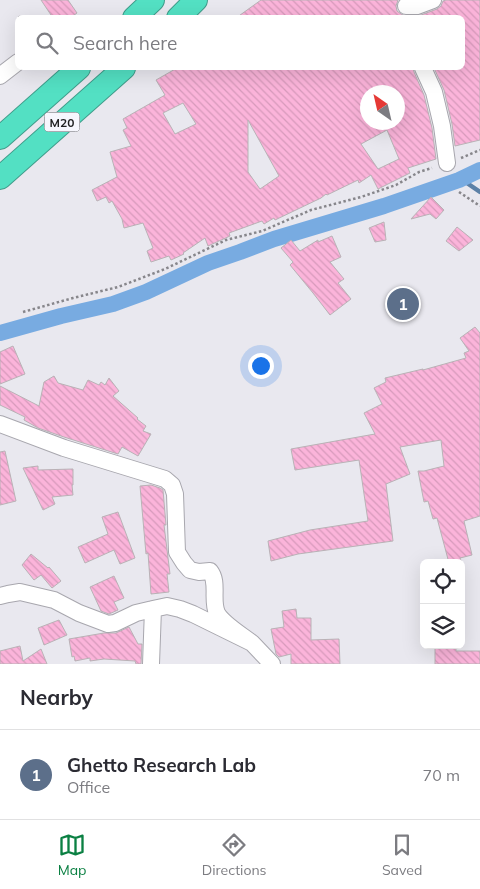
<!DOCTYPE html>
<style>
body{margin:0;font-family:Mulish,sans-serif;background:#f7f7f7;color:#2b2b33}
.controls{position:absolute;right:15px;bottom:15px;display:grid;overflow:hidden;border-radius:8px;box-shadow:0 5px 20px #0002}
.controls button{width:45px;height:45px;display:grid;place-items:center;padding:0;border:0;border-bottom:1px solid #e1e1e2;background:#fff;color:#2b2b33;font:25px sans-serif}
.compass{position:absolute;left:360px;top:85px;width:45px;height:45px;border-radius:50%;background:#fff;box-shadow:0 5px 20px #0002;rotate:326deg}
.you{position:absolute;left:260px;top:365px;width:18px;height:18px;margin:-12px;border:4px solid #fff;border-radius:50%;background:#1a73e8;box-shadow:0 0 0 8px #1a73e833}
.badge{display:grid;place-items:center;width:32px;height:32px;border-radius:50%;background:#0b8043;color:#fff;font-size:16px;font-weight:700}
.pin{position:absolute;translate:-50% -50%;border:2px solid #fff;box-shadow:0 1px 5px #0006}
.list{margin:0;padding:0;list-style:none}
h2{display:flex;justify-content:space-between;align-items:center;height:65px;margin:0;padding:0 20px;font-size:21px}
h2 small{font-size:16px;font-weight:400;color:#7c7c81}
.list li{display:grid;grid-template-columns:32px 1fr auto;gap:15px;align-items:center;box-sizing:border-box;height:90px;padding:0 20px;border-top:1px solid #e1e1e2}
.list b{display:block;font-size:19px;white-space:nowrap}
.list p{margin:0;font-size:16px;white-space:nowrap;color:#7c7c81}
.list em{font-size:16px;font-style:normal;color:#7c7c81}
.icon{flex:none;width:28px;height:28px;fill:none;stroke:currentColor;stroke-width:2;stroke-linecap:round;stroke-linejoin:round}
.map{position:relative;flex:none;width:480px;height:664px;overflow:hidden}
.search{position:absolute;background:#fff;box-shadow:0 5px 20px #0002;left:15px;right:15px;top:15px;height:55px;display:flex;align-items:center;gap:12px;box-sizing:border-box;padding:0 18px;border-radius:8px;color:#7c7c81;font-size:19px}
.sheet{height:155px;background:#fff}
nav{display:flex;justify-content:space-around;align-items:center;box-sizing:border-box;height:70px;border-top:1px solid #e1e1e2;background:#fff;font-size:14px;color:#7c7c81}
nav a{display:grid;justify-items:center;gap:2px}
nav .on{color:#0b8043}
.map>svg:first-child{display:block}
</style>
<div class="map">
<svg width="480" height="664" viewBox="0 0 480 664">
<defs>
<pattern id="building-back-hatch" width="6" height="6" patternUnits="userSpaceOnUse" patternTransform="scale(1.25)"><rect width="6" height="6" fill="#fbb4da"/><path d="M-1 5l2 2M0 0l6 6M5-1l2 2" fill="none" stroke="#d79abb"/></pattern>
</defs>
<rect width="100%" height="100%" fill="#e9e8ef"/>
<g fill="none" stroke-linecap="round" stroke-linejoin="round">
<path stroke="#5d81a7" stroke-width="4.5" d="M 459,180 L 464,181 L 480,192"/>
<path stroke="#78abe1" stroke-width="16" d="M 0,333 L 61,316 L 113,304 L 146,292 L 208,263 L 240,252 L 274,239 L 384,206 L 459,180 L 480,170"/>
</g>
<path fill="url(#building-back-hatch)" stroke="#b9b2b6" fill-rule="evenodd" d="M 41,0 L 68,0 L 77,13 L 70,18 L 53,18 Z
M 261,0 L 398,0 L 396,6 L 397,11 L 401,14 L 405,16 L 406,18 L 236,18 Z
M 446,0 L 480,0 L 480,140 L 455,146 L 452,124 L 444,90 L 434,68 L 462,68 L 462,18 L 409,18 L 412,16 L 421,15 L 437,9 L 441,6 L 443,1 Z
M 177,68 L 413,68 L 414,72 L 424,95 L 432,128 L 436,159 L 408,168 L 410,173 L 378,189 L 371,175 L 359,183 L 358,180 L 327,195 L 326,194 L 321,198 L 275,220 L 274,218 L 264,224 L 262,221 L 229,233 L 230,236 L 208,246 L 205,238 L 183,253 L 184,254 L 171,260 L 169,256 L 151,262 L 147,251 L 153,248 L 143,223 L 124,228 L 122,219 L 112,201 L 109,203 L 106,197 L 97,201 L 92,190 L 117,177 L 110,152 L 131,146 L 123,130 L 127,128 L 123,119 L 165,95 L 156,80 ZM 368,92 L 398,92 L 398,122 L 368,122 ZM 183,103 L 196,124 L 175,134 L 163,113 ZM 248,120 L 279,176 L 260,189 L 248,172 ZM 387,130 L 399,159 L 378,169 L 361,144 Z
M 431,197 L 444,210 L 436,219 L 430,214 L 411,219 Z
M 384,222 L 386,240 L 375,242 L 369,228 Z
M 457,227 L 473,240 L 459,251 L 446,241 Z
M 332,236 L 341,257 L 330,262 L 344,279 L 338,283 L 351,299 L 330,315 L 313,293 L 290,265 L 293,262 L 281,248 L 291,240 L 300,251 L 318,240 L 318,242 Z
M 475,327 L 480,333 L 480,516 L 464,521 L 472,555 L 460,558 L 462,563 L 449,563 L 437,518 L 433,519 L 428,501 L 424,502 L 418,471 L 424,471 L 444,466 L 441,440 L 400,447 L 410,474 L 386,484 L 393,541 L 298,554 L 271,561 L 268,541 L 310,530 L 368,521 L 359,460 L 295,470 L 291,449 L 375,434 L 364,413 L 382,404 L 374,388 L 386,382 L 385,378 L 423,369 L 423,370 L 466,358 L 464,353 L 469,351 L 460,338 Z
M 13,346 L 25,374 L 0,384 L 0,352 Z
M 54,376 L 58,383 L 83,390 L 88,380 L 99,385 L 101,382 L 105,385 L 109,378 L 119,391 L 113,396 L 138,418 L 137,419 L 146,426 L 143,431 L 151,434 L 138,456 L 122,447 L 118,454 L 64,437 L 38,428 L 24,420 L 25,417 L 0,405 L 0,386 L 39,406 L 44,382 Z
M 5,451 L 16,501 L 0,505 L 0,452 Z
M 38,466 L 38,470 L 73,469 L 73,485 L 72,485 L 73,495 L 52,497 L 55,504 L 43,510 L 23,468 Z
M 151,485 L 160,488 L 163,490 L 166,525 L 164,525 L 170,574 L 167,574 L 169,592 L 151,594 L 148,553 L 146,554 L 140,486 Z
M 118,512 L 135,558 L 120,564 L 114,550 L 85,563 L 78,547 L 108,534 L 102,517 Z
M 31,554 L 48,568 L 49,567 L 61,581 L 52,588 L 41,575 L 34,580 L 22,565 Z
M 114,576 L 124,598 L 114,602 L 118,610 L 109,614 L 101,611 L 90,587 Z
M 296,609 L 297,618 L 311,618 L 311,640 L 339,639 L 340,664 L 291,664 L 291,654 L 279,657 L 276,654 L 271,629 L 284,627 L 282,611 Z
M 59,620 L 67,635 L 44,645 L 38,628 Z
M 129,627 L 138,644 L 142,644 L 141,664 L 136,664 L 135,661 L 104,659 L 90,661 L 90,658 L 75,661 L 74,656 L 72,657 L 69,639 L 104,633 L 116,633 Z
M 20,646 L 23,661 L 41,649 L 47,664 L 0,664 L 0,651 Z
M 435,646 L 456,646 L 456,651 L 480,651 L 480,664 L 435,664 Z"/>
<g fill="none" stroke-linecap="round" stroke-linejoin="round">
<defs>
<path id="minor" d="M 406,6 L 417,6 L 433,0
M 423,68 L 434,92 L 442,126 L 447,163
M 0,76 L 18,62
M 0,424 L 64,448 L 165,479 L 172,485 L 175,494 L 177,552 L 184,563 L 190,570 L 199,572 L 210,571 C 219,582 211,600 217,613 C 223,624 242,635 252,643
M 0,596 L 8,594 L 20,592 L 54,600 L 79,613 L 108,624 L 115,623 L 136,613 L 153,609 L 167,606 L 180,609 L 193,614 L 252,643 L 272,664
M 151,664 L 153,609"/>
<path id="highway" d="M 134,18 L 153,0
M 178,18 L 196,0
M 0,138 L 79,68
M 0,178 L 124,68"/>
</defs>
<use href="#minor" stroke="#a8a7ae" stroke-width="18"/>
<use href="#highway" stroke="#409c8a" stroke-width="24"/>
<path stroke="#87868b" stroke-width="2.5" stroke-dasharray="2.5 2.5" stroke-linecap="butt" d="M 19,16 L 20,18
M 461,158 L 480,150
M 459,192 L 480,206
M 23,312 L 73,298 L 118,287 L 165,269 L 226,240 L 262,231 L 311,210 L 361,197 L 396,185 L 419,172 L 432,168"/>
<use href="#minor" stroke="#fff" stroke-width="16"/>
<use href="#highway" stroke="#53e0c3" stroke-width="22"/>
</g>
<g text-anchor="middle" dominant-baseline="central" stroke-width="4" stroke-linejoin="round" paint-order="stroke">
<rect fill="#f6f6fd" stroke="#5f5f62" stroke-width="1" x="44.5" y="112.5" width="35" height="19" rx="4"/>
<g font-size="12" font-weight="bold" fill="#1e1e20">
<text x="62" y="122">M20</text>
</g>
</g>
</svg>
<div class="controls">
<button><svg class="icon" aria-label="locate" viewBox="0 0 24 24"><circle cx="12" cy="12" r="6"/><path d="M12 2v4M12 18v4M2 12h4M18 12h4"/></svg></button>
<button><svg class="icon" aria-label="layers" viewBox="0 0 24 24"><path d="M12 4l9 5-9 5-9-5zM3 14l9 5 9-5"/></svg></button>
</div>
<svg class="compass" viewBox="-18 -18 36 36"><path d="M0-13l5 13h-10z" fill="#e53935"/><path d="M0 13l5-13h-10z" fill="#7c7c81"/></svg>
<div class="you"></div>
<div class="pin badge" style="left:403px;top:304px;background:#5c6f8a">1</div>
<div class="search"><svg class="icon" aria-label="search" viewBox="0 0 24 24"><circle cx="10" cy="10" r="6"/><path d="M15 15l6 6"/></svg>Search here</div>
</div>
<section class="sheet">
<h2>Nearby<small></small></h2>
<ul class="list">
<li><span class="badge" style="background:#5c6f8a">1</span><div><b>Ghetto Research Lab</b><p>Office</p></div><em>70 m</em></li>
</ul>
</section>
<nav>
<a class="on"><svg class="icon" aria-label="map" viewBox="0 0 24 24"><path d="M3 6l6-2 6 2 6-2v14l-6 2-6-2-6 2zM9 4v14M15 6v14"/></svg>Map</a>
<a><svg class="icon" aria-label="directions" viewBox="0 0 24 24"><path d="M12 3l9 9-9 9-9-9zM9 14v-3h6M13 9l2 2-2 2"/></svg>Directions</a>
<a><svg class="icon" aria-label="saved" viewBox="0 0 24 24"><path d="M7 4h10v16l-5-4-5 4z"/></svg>Saved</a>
</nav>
